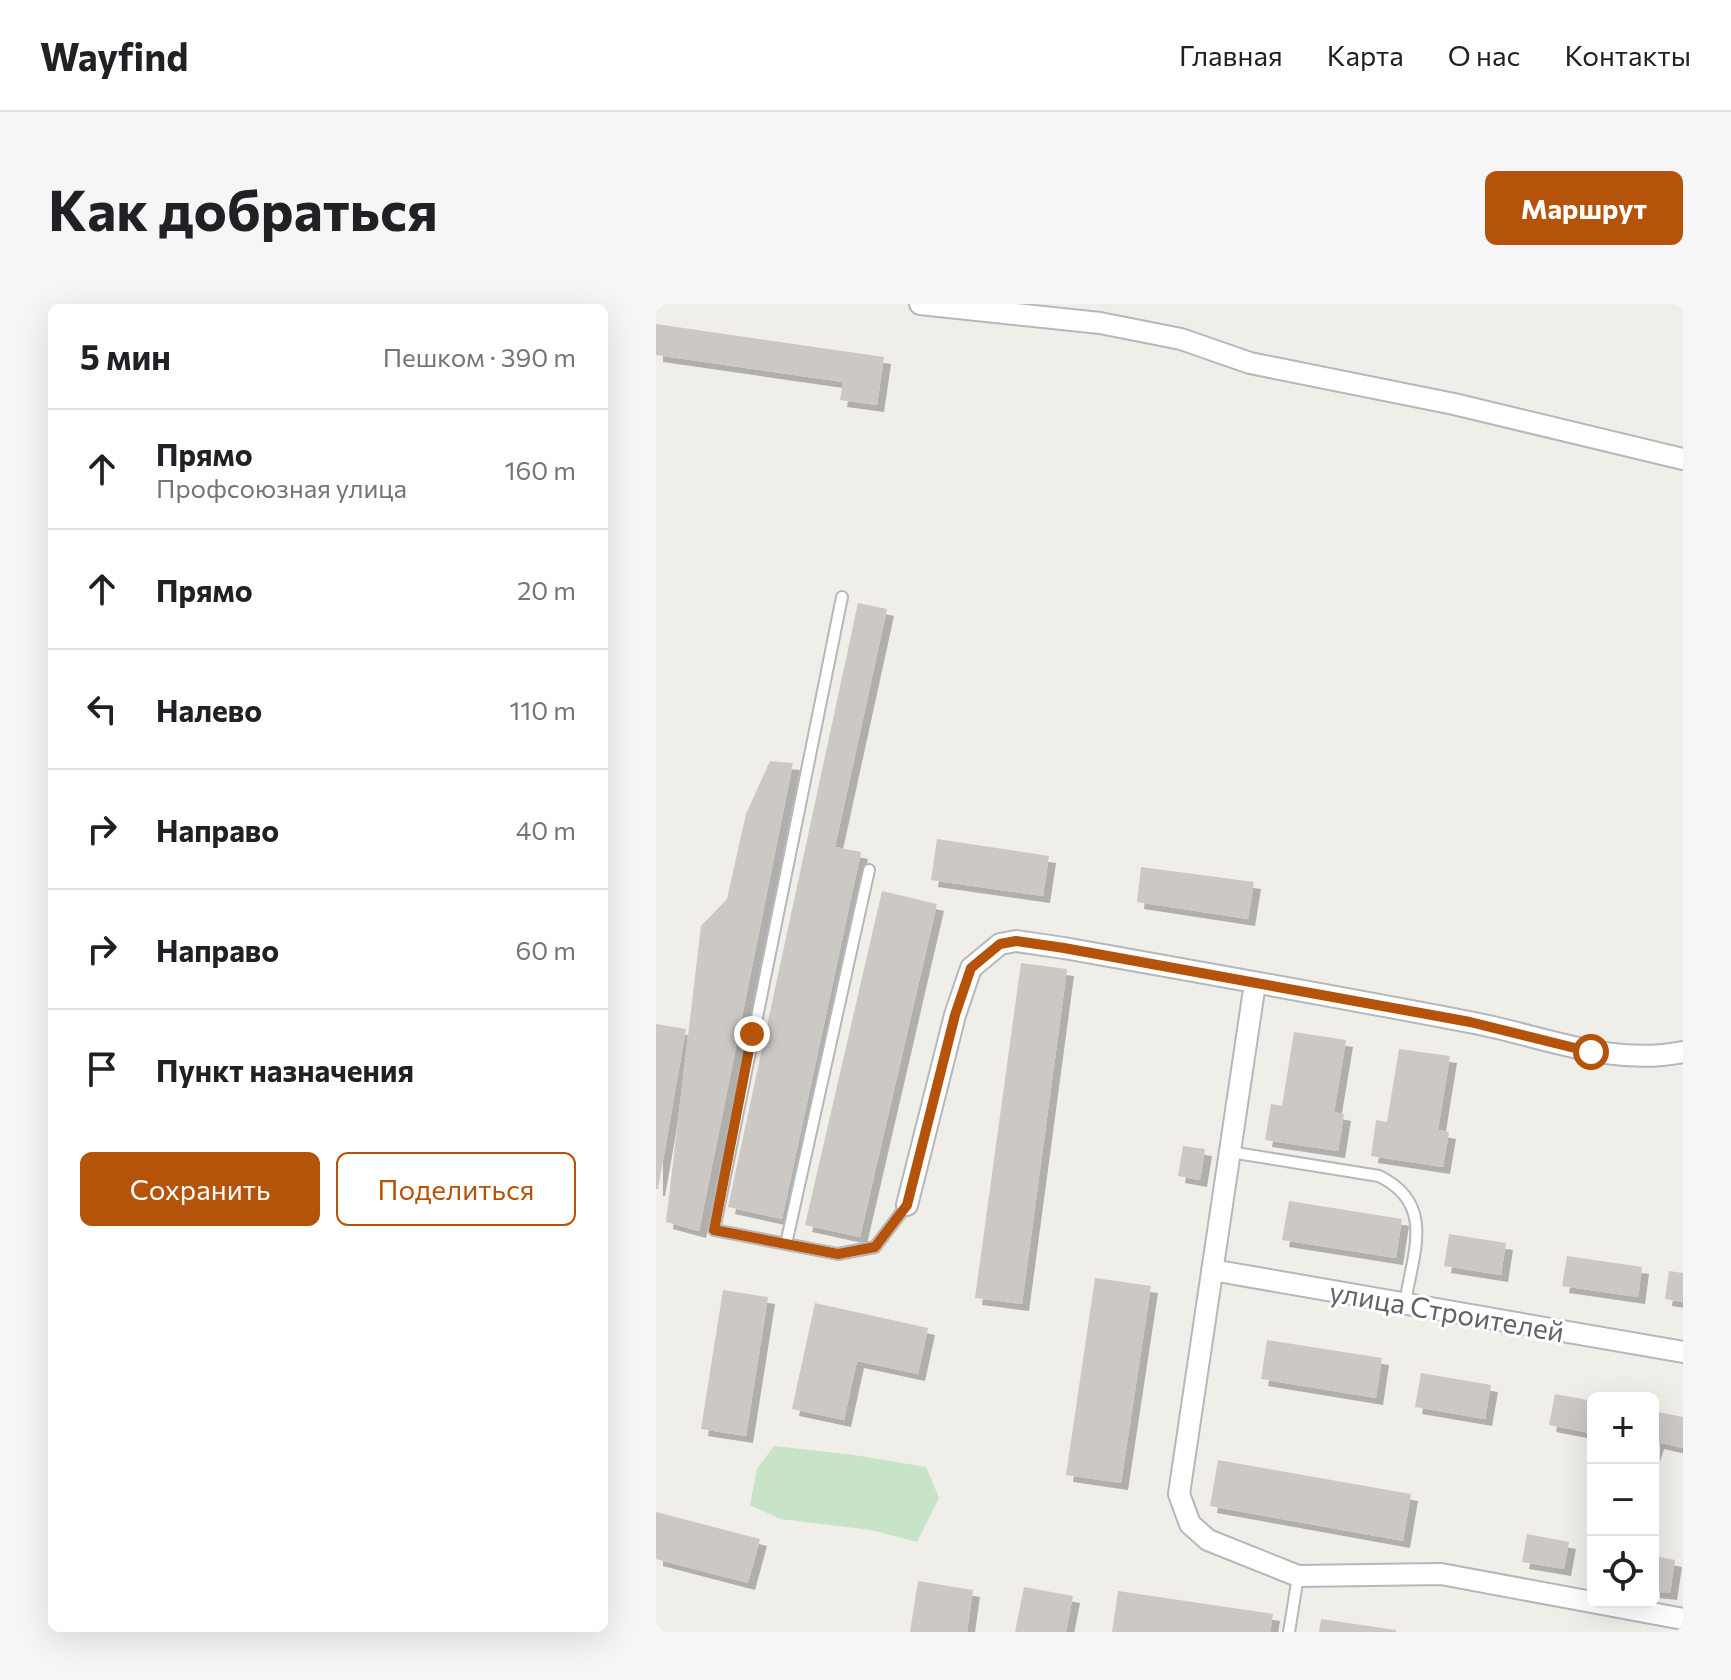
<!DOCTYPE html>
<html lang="ru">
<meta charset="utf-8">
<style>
body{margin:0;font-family:Commissioner,sans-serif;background:#f6f6f6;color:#202124}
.controls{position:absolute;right:24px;bottom:24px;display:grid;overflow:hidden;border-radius:12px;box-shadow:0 8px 32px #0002}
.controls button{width:72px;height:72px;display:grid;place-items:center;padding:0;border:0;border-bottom:2px solid #e0e0e0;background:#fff;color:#202124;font:40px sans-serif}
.stop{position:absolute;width:24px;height:24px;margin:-18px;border:6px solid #b45309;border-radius:50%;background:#fff}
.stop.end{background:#b45309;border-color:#fff;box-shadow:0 2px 8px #0008}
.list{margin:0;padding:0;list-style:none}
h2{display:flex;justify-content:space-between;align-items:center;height:104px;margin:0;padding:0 32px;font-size:34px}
h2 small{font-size:26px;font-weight:400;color:#757577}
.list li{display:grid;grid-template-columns:52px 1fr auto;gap:24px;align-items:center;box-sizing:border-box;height:120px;padding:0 32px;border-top:2px solid #e0e0e0}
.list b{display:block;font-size:30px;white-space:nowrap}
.list p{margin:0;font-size:26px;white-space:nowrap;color:#757577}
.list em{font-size:26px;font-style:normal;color:#757577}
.actions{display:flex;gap:16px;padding:24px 32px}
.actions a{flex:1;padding:18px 0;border:2px solid #b45309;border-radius:12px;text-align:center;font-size:28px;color:#b45309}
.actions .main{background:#b45309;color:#fff}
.icon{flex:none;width:44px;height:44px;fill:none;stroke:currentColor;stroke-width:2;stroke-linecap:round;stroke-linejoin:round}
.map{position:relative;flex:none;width:1027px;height:1328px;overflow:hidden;border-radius:12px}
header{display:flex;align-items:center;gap:48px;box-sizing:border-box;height:112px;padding:0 40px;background:#fff;border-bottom:2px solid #e0e0e0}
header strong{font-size:38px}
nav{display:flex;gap:44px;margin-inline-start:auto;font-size:28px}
.intro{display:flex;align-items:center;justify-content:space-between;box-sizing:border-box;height:192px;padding:0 48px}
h1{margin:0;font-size:56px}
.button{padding:20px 36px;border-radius:12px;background:#b45309;color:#fff;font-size:28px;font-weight:700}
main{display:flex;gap:48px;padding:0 48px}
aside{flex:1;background:#fff;border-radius:12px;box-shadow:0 8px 32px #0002}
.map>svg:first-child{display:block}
</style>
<header>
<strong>Wayfind</strong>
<nav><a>Главная</a><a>Карта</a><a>О нас</a><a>Контакты</a></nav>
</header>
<div class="intro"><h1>Как добраться</h1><a class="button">Маршрут</a></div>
<main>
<aside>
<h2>5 мин<small>Пешком · 390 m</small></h2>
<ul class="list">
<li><svg class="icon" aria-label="ahead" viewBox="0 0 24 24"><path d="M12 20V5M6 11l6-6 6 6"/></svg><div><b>Прямо</b><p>Профсоюзная улица</p></div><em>160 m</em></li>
<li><svg class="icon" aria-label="ahead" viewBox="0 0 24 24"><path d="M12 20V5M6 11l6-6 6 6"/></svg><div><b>Прямо</b></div><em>20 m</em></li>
<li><svg class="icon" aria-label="left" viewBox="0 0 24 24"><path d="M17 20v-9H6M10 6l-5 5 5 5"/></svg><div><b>Налево</b></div><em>110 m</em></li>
<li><svg class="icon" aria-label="right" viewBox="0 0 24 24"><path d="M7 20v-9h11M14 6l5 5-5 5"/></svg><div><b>Направо</b></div><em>40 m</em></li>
<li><svg class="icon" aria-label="right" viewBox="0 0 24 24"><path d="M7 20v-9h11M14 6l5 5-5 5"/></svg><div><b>Направо</b></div><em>60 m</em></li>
<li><svg class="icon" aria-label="arrive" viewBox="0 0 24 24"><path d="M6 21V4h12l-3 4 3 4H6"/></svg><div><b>Пункт назначения</b></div></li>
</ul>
<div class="actions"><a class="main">Сохранить</a><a>Поделиться</a></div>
</aside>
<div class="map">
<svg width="1027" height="1328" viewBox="0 0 1027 1328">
<defs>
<filter id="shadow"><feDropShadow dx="7" dy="7" stdDeviation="0" flood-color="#0004"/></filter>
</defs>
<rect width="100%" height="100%" fill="#f0eee9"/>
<path fill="#c8e4c8" d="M 118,1142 L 198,1151 L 270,1163 L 283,1194 L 261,1238 L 215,1226 L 124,1215 L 94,1201 L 101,1165 Z"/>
<path fill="#ccc9c5" filter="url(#shadow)" d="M 0,20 L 228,53 L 221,101 L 184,96 L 187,78 L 0,51 Z
M 202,299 L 231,305 L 179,543 L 205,548 L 126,915 L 72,903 Z
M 114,457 L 137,459 L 43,927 L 10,918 L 45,622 L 71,595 L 90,510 Z
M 281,535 L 393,552 L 387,592 L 275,576 Z
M 485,563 L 598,578 L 592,615 L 481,598 Z
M 226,587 L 281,600 L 204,933 L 149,921 Z
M 365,659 L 411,665 L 366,1000 L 319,994 Z
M 0,720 L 30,725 L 2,885 L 0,885 Z
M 638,728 L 690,736 L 678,808 L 688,810 L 682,847 L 609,836 L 615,800 L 626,802 Z
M 743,745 L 794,752 L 782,826 L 793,828 L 787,863 L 715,852 L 720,816 L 731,818 Z
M 527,842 L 549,845 L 544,876 L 522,872 Z
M 633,897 L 746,915 L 740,954 L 626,936 Z
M 793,930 L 850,939 L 845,971 L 788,962 Z
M 911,952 L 986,963 L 982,993 L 906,982 Z
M 1013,967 L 1027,969 L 1027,998 L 1009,995 Z
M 439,974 L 495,982 L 465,1179 L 410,1171 Z
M 67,986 L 112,993 L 90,1132 L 45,1125 Z
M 159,999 L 272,1024 L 262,1070 L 201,1057 L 188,1116 L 136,1105 Z
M 611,1036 L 726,1054 L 720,1094 L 605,1075 Z
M 765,1069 L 835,1081 L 829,1115 L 759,1103 Z
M 899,1090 L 937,1097 L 934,1129 L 893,1121 Z
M 997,1107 L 1027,1113 L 1027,1144 L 1001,1138 L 997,1151 Z
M 562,1156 L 755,1190 L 747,1237 L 554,1202 Z
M 0,1208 L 104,1235 L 92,1279 L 0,1255 Z
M 871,1230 L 913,1238 L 908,1265 L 866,1258 Z
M 997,1252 L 1019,1256 L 1014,1289 L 997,1287 Z
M 262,1277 L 317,1286 L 311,1328 L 254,1328 Z
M 368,1283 L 417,1292 L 410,1328 L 359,1328 Z
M 462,1287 L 617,1310 L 614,1328 L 456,1328 Z
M 665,1315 L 740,1326 L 740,1328 L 663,1328 Z"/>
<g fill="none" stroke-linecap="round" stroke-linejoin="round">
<defs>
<path id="lane" d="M 186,293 L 58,926 L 182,950 L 219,943 L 251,901
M 574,848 L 723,872 C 780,900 757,948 749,999
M 130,940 L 213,566
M 633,1328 L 642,1272"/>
<path id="street" d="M 264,0 L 444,19 L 525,35 L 594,59 L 798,100 L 1027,155
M 599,679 L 523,1190 L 534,1220 L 552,1236 L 642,1272 L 785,1270 L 1027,1315
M 251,901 L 299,711 L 315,664 L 344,640 L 360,637 L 408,644 C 543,668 678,692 813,718 C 885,731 953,763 1027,748
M 556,966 L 1027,1048"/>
</defs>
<use href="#lane" stroke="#b5b8bb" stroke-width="14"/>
<use href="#street" stroke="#b5b8bb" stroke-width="24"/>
<use href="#lane" stroke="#fff" stroke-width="10"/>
<use href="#street" stroke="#fff" stroke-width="20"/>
</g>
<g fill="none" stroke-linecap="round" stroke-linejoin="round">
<path stroke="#b45309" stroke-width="10" d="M 96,730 L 58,926 L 182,950 L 219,943 L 251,901 L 299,711 L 315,664 L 344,640 L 360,637 L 408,644 L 814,718 L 935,748"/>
</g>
<g text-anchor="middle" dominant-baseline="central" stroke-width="6" stroke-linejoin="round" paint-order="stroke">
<g font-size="28" fill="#606367" stroke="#fff">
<text transform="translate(791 1007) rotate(10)">улица Строителей</text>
</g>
</g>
</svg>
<div class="controls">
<button>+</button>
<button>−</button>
<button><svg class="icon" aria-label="locate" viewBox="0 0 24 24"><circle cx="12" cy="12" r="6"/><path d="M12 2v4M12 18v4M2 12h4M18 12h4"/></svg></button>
</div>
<div class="stop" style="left:935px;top:748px"></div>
<div class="stop end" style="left:96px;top:730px"></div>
</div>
</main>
